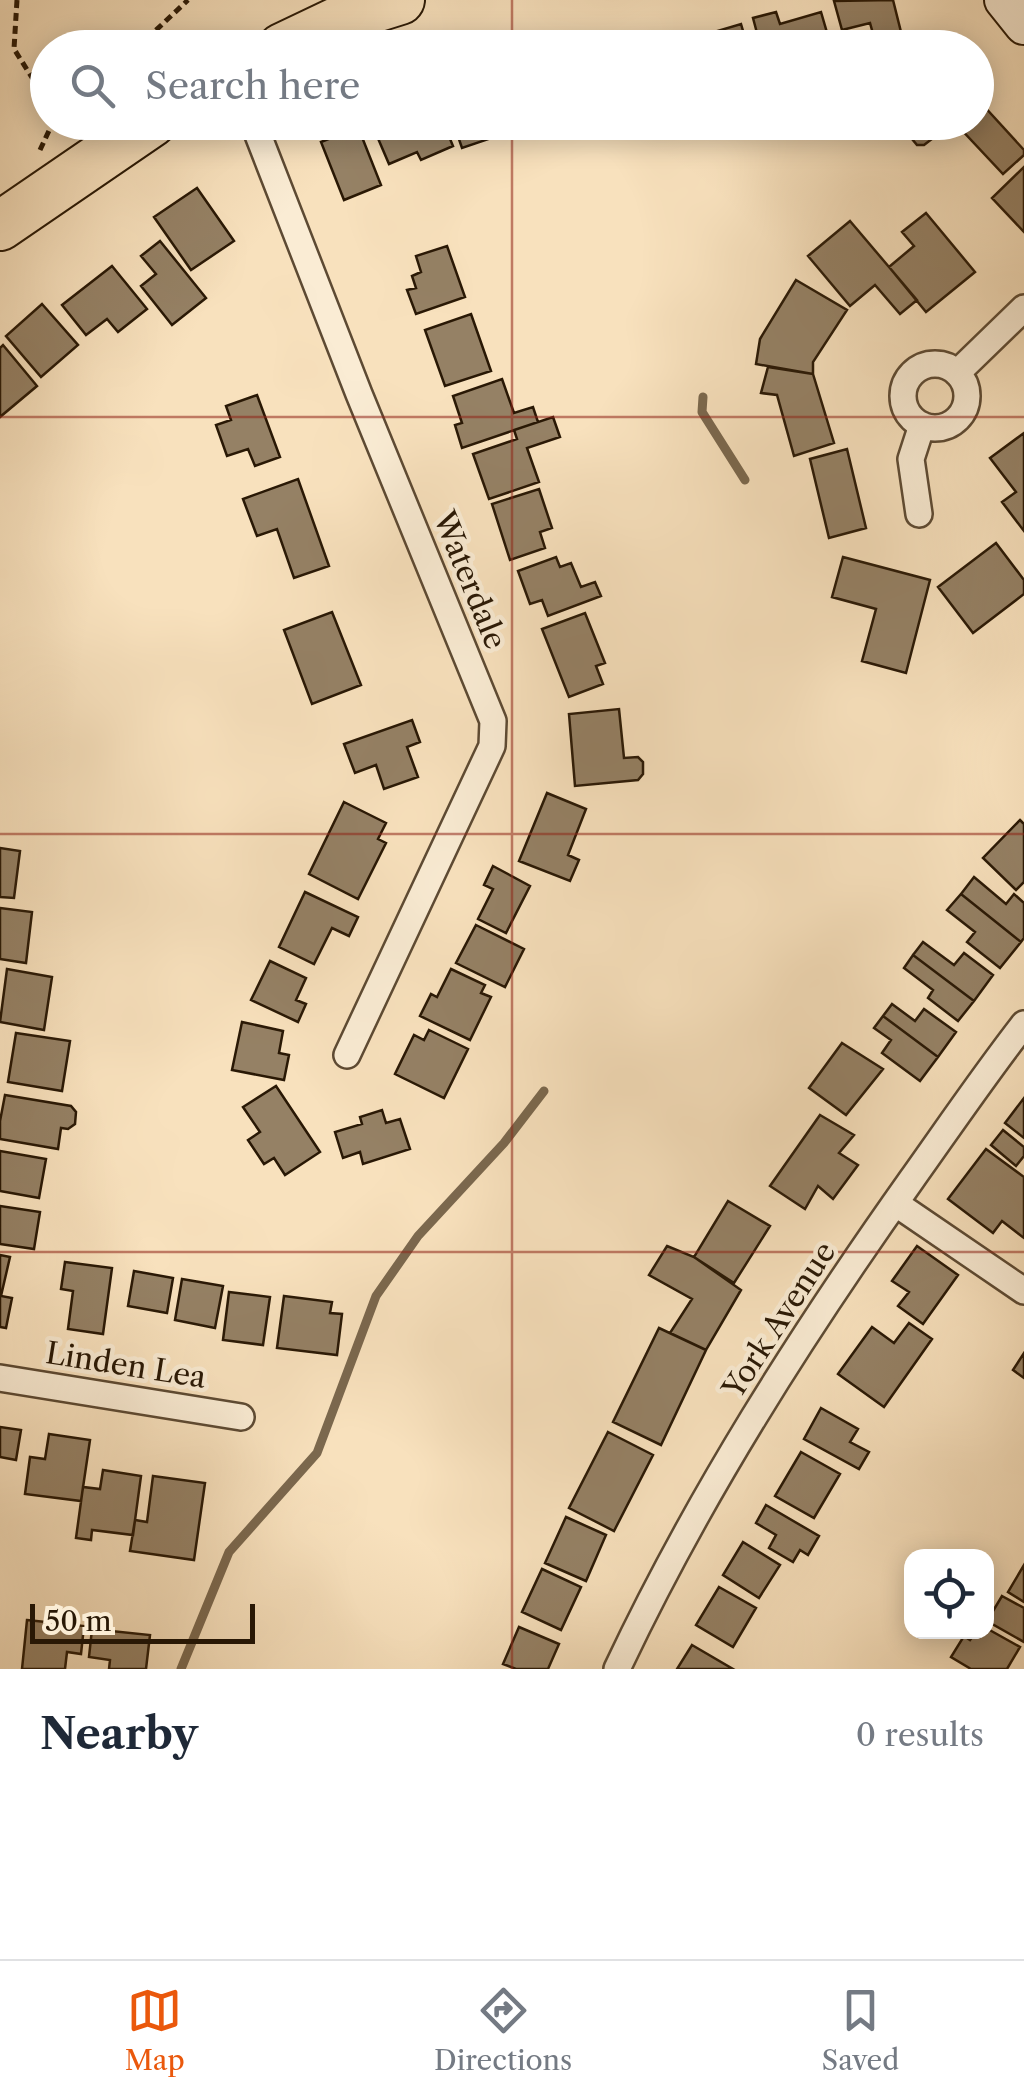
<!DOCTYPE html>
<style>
body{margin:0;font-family:"Libre Caslon Text",serif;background:#f6f6f7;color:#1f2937}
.controls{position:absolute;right:30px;bottom:30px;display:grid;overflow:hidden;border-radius:20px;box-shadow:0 5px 25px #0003}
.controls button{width:90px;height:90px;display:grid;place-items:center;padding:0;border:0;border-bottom:2px solid #e0e1e3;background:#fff;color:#1f2937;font:50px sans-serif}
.scale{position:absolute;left:30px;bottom:25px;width:225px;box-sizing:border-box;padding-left:10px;border:5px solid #291805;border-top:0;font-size:28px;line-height:35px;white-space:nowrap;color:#291805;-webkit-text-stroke:8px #faecd4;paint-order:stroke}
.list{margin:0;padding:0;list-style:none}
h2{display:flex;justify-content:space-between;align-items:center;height:130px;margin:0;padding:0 40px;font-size:42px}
h2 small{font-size:32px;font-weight:400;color:#747a83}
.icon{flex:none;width:55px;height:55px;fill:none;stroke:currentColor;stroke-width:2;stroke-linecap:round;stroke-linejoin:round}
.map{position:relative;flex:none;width:1024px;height:1669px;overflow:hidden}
.search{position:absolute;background:#fff;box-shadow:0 5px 25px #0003;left:30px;right:30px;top:30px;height:110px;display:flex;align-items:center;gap:25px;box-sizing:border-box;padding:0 35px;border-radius:55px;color:#747a83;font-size:38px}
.sheet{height:290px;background:#fff}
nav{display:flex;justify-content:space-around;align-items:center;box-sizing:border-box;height:140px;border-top:2px solid #e0e1e3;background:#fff;font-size:28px;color:#747a83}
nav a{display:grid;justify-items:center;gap:5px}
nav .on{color:#ea580c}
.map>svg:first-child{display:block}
</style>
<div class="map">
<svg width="1024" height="1669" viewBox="0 0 1024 1669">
<rect width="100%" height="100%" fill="#f8e1bd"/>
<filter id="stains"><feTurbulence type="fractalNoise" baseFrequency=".002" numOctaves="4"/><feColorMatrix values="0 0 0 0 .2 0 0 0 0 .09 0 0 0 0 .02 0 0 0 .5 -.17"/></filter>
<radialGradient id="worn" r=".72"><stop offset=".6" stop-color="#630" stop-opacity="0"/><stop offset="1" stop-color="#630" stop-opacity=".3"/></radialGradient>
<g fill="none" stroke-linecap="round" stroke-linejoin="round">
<path stroke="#7b684e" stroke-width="9" d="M 703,397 L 702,412 L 745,480
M 181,1669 L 229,1552 L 317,1453 L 376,1296 L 418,1236 L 504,1143 L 544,1091"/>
</g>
<path fill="#958165" stroke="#291805" stroke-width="2.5" d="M 893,0 L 904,44 L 877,48 L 870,23 L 842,30 L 834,1 Z
M 776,12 L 780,24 L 821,12 L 830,43 L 814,48 L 761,48 L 753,18 Z
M 741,24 L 748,48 L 682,48 L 680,42 Z
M 668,39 L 671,48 L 642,48 Z
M 982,104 L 1024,150 L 1024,155 L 1003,174 L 958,126 L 962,122 L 976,122 L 976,109 Z
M 371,122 L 443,122 L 453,146 L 421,160 L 417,152 L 389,164 Z
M 453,122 L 536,122 L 536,123 L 462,148 Z
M 907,122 L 954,122 L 924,145 L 917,145 L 908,134 L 909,126 Z
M 358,127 L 381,185 L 344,200 L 321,142 Z
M 1024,167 L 1024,232 L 992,198 Z
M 197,188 L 234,241 L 191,270 L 154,217 Z
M 926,213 L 975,272 L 926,312 L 889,267 L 914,246 L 902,232 Z
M 850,221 L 917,300 L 900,314 L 875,285 L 850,306 L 808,256 Z
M 160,241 L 206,298 L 172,325 L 141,286 L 156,274 L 141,256 Z
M 447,246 L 465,297 L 416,314 L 407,290 L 416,288 L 412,276 L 421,272 L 416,256 Z
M 112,266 L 147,309 L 118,332 L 107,319 L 86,335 L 62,305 Z
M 796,280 L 847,310 L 813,362 L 813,374 L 756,364 L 760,339 Z
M 42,304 L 78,345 L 41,377 L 6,336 Z
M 471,314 L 491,371 L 445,386 L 425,330 Z
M 3,345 L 37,386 L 0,417 L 0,348 Z
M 768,367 L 813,374 L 834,443 L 794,456 L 777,395 L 761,393 Z
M 502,379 L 514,413 L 533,407 L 538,422 L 462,448 L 455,425 L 462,423 L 453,396 Z
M 257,395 L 280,457 L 255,466 L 248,449 L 227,456 L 216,425 L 231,420 L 226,406 Z
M 553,417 L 560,437 L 527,448 L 539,482 L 489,499 L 473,454 L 517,439 L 514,430 Z
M 1024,433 L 1024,531 L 1002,502 L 1016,492 L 990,458 Z
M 847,449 L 866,528 L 829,538 L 810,459 Z
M 298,479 L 329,566 L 294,578 L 277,529 L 257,536 L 243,499 Z
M 539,489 L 552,528 L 540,532 L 545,548 L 510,560 L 492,504 Z
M 996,543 L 1024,580 L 1024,594 L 973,633 L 938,587 Z
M 556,557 L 560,567 L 571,563 L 581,587 L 595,582 L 601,596 L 548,616 L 542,600 L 530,604 L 518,571 Z
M 843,557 L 930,580 L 906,673 L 862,661 L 876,609 L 832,597 Z
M 332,612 L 361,685 L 312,704 L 284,630 Z
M 585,613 L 605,663 L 596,666 L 603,684 L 569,697 L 542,629 Z
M 619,709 L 624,758 L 638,757 L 643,762 L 643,774 L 638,780 L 575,786 L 569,714 Z
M 412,720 L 420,742 L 407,747 L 418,777 L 384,789 L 376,765 L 355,773 L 344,744 Z
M 547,793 L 586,809 L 568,855 L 579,860 L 570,881 L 519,861 Z
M 344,802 L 386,823 L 378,839 L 386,843 L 358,899 L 309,874 Z
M 1020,820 L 1024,824 L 1024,882 L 1016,890 L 983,858 Z
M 0,848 L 20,851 L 14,898 L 0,897 Z
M 493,866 L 530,886 L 506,933 L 478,919 L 493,889 L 484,885 Z
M 974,877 L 1006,904 L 1014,894 L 1024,903 L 1024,938 L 1021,942 L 961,894 Z
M 305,892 L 358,917 L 349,936 L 332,928 L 314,964 L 279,947 Z
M 961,894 L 1021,942 L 1000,968 L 967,942 L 975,932 L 947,910 Z
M 0,908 L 32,912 L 26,963 L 0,959 Z
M 476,925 L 524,949 L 505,987 L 456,963 Z
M 923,942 L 954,965 L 964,953 L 993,975 L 974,1001 L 913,955 Z
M 913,955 L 974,1001 L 958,1021 L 928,998 L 933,990 L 904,968 Z
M 270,961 L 306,978 L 296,1000 L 306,1004 L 298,1022 L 251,1000 Z
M 7,969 L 52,977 L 44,1030 L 0,1022 Z
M 451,969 L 485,985 L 481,993 L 491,997 L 470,1040 L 420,1016 L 431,994 L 437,997 Z
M 892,1004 L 915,1021 L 924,1009 L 956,1032 L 938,1057 L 883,1016 Z
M 883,1016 L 938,1057 L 920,1081 L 882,1053 L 891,1040 L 874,1028 Z
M 242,1022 L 283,1031 L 279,1053 L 289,1055 L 284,1080 L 232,1070 Z
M 429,1030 L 468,1049 L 444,1098 L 395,1074 L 414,1035 L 424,1040 Z
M 16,1033 L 70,1041 L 62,1091 L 8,1082 Z
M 842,1043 L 883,1069 L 846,1115 L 809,1088 Z
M 276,1086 L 320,1152 L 285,1175 L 274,1158 L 264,1164 L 248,1140 L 260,1132 L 243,1107 Z
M 5,1095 L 71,1106 L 76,1112 L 75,1124 L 68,1129 L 61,1128 L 58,1149 L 0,1139 L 0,1121 Z
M 1024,1098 L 1024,1138 L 1005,1123 Z
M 382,1110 L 386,1123 L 400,1119 L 410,1149 L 363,1164 L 360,1152 L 343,1158 L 335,1132 L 362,1124 L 360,1117 Z
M 820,1115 L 854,1135 L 839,1153 L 858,1165 L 833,1199 L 818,1186 L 805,1209 L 770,1186 Z
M 1003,1130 L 1024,1147 L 1024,1156 L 1016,1166 L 991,1145 Z
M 986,1149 L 1024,1177 L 1024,1238 L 1002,1221 L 993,1233 L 948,1199 Z
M 0,1151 L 46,1159 L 39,1198 L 0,1191 Z
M 728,1201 L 770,1226 L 734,1283 L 694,1257 Z
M 0,1206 L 40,1212 L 34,1249 L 0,1244 Z
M 667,1246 L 694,1257 L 741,1290 L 706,1350 L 670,1333 L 692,1299 L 649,1275 Z
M 917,1246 L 958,1275 L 923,1324 L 898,1306 L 909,1292 L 892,1281 Z
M 0,1255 L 10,1257 L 1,1296 L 12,1298 L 6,1328 L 0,1327 Z
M 65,1262 L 112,1268 L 103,1334 L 68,1329 L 73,1291 L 61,1289 Z
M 134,1271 L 173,1278 L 167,1313 L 128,1306 Z
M 182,1279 L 223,1286 L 215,1328 L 175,1320 Z
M 229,1292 L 270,1297 L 263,1345 L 223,1340 Z
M 284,1296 L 332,1302 L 330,1313 L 342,1314 L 337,1355 L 277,1348 Z
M 909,1323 L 932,1339 L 884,1407 L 838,1374 L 872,1327 L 894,1343 Z
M 659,1328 L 706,1350 L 661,1445 L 613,1422 Z
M 1024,1353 L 1024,1378 L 1013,1370 Z
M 821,1408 L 858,1429 L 850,1442 L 869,1452 L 859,1469 L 804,1439 Z
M 0,1427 L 21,1430 L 16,1460 L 0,1457 Z
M 608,1432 L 653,1455 L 614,1531 L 569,1508 Z
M 49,1434 L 90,1440 L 81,1501 L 25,1494 L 30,1457 L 45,1459 Z
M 801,1452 L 840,1474 L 814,1518 L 775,1496 Z
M 103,1470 L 141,1476 L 133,1535 L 92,1530 L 91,1540 L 76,1538 L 83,1487 L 100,1489 Z
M 153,1476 L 205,1483 L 194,1560 L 130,1551 L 135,1520 L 147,1522 Z
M 766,1505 L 819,1536 L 808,1555 L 800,1550 L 793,1562 L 769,1548 L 776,1535 L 756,1523 Z
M 566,1517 L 606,1535 L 586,1581 L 545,1563 Z
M 743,1542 L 780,1565 L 759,1598 L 723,1575 Z
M 1024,1565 L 1024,1602 L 1008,1592 Z
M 542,1569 L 581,1587 L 561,1630 L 522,1612 Z
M 719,1587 L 756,1608 L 733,1647 L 696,1625 Z
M 1002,1596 L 1024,1608 L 1024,1642 L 987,1621 Z
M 27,1620 L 84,1626 L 81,1654 L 67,1652 L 65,1669 L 22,1669 Z
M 519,1627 L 559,1644 L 548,1669 L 516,1669 L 503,1664 Z
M 986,1628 L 1020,1647 L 1007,1669 L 971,1669 L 951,1657 L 964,1636 L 970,1640 L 976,1632 L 986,1632 Z
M 92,1629 L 150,1635 L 146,1669 L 109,1669 L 110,1660 L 89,1657 Z
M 692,1645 L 733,1669 L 677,1669 Z"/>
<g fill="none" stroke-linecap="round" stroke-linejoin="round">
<defs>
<path id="street" d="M 253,122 L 359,394 L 493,721 L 492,746 L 347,1055
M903 396a32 32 0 1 1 64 0a32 32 0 1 1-64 0Z
M 957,373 L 1024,308
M 919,514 L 911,459 L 922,425
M 895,1203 L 1024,1291
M 0,1378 L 241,1417
M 617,1669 C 698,1497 802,1334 912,1179 C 949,1127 985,1074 1024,1024"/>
<path id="secondary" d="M 1004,0 L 1024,25"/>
<path id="highway" d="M 282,48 L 349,16 L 400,0
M 0,226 L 152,122"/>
</defs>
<use href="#street" stroke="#5d4a33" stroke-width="30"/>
<use href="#secondary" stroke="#291805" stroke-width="42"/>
<use href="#highway" stroke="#291805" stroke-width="52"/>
<path stroke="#291805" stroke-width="5" stroke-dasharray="8 5" stroke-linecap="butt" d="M 17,0 L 14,49 L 38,87 L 48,113
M 137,48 L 188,0
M 40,150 L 53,122"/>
<use href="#street" stroke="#faecd4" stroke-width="25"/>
<use href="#secondary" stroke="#faecd4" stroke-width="38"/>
<use href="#highway" stroke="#f8e1bd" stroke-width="48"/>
</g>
<path fill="none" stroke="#8f2418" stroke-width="2.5" stroke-opacity="0.55" d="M 512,0 L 512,48M 512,122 L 512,1669M 0,417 L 1024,417M 0,834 L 1024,834M 0,1252 L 1024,1252"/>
<g text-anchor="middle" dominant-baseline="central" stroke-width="9" stroke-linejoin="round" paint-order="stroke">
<g font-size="30" fill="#291805" stroke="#faecd4">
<text transform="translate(470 580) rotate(68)">Waterdale</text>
<text transform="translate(779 1320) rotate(-57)">York Avenue</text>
<text transform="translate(126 1365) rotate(9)">Linden Lea</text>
</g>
</g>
<rect width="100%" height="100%" filter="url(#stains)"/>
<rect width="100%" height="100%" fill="url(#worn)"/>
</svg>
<div class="controls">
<button><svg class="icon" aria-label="locate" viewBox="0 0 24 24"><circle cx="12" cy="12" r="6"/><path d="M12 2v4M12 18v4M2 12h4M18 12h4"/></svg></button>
</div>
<div class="scale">50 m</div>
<div class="search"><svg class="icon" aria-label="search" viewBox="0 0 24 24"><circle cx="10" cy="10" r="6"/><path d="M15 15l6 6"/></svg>Search here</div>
</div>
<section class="sheet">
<h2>Nearby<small>0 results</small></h2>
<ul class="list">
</ul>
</section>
<nav>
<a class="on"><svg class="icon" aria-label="map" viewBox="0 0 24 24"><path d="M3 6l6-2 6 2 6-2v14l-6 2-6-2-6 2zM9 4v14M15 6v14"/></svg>Map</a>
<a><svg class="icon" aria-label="directions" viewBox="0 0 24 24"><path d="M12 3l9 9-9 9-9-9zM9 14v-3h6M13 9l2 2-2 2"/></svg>Directions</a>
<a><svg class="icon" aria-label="saved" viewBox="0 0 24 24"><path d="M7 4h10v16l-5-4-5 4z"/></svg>Saved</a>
</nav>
